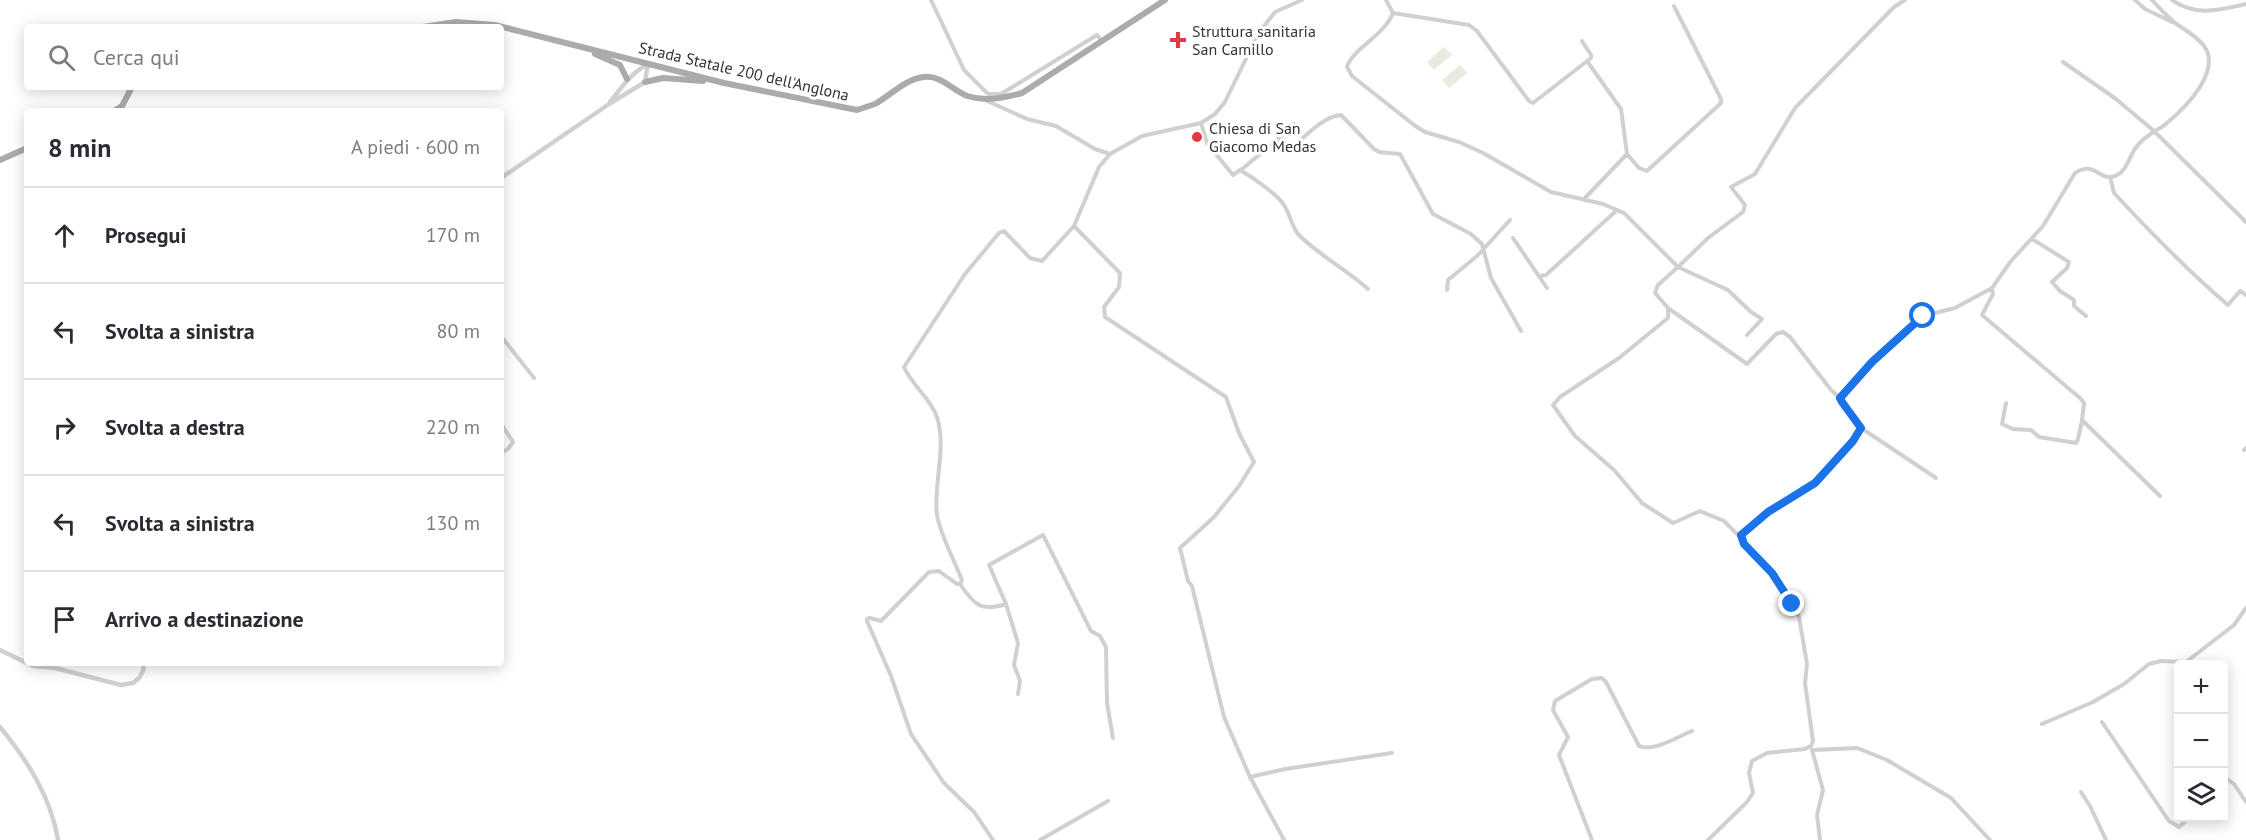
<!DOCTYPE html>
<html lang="it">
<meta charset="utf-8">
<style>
body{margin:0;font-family:"PT Sans",sans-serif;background:#f7f7f7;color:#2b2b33}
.controls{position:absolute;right:18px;bottom:18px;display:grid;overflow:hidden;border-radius:6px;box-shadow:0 3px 15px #0003}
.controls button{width:54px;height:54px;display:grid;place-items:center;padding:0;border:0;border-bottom:2px solid #e1e1e2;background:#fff;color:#2b2b33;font:30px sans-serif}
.stop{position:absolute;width:18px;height:18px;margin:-14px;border:4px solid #1a73e8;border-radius:50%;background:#fff}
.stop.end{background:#1a73e8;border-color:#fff;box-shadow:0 2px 6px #0008}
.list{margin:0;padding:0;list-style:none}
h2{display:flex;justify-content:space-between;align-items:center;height:78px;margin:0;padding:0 24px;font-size:26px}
h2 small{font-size:20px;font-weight:400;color:#7c7c81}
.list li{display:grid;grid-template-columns:39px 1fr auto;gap:18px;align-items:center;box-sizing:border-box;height:96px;padding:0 24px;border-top:2px solid #e1e1e2}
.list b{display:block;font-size:22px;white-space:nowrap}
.list em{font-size:20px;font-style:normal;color:#7c7c81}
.icon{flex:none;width:33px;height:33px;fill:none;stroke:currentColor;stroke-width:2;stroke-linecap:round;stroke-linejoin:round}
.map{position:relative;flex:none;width:2246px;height:840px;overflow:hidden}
.search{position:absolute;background:#fff;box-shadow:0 3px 15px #0003;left:24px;top:24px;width:480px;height:66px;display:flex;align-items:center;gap:15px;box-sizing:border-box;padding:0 21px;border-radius:6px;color:#7c7c81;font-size:22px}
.panel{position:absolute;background:#fff;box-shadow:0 3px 15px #0003;left:24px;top:108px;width:480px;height:558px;border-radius:6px}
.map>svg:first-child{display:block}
</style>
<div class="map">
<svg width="2246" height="840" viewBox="0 0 2246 840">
<rect width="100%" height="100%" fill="#fff"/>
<path fill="#e6ecdf" d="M 1444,47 L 1452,55 L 1434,70 L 1427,62 Z
M 1460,65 L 1467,73 L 1449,88 L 1442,80 Z"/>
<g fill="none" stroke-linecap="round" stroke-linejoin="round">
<path stroke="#d0d0d0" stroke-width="4" d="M 931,0 L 964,70 L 988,94 L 1001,94 L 1097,35 L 1102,41
M 1386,0 L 1393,13 C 1384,36 1352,49 1347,67 L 1352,76 L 1414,125 L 1425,132 L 1459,142 L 1483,153 L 1551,192 L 1603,204 L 1624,213 L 1678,267 L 1658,285 L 1655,293 L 1668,308 L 1668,318 L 1619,358 L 1560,397 L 1553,405 L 1575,436 L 1614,470 L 1642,503 L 1673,523 L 1700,511 L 1724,521 L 1741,538
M 2135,0 L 2145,9 L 2172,22
M 2172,0 C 2197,17 2218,10 2246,4
M 1393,13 L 1469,25 L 1477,31 L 1529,101 L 1533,103 L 1591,58 L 1591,55 L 1582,41
M 2063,62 L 2116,99 L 2154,131 L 2246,222
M 985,100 L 1027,119 L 1056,126 L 1095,149 L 1110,154
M 1201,123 L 1207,143 L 1233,175 L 1240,170 C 1252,177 1277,194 1284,205 C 1290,214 1291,225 1298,234 C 1318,255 1346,269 1368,289
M 1294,124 L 1277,140 L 1290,149 C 1304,138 1323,116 1341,115 L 1374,149 L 1379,152 L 1400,154 L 1433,214 L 1471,234 L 1482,244 L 1491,278 L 1521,331
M 1627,154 L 1639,168 L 1647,171 L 1721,103 L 1721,99 L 1674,6
M 1241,170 L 1277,140
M 2110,177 L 2114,193 C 2150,232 2187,270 2228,305 L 2240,291 L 2246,295
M 1585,198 L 1627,154 L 1621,109 L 1587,61
M 1074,226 L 1120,273 L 1119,287 L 1104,307 L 1105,317 L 1226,397 L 1239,433 L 1254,462 L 1239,486 L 1214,517 L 1180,548 L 1188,581 L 1192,586 L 1224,717 L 1250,777 L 1284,840
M 1513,238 L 1547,288
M 2032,239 L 2069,262 L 2067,268 L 2052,282 L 2060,291 L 2074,300 L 2074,306 L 2086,316
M 1540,276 L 1546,275 L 1617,210
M 1992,288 L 1993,294 L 1982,315 L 2080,398 L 2084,403 L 2082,420 L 2160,496
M 1447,290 L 1448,280 L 1477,256 L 1510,220
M 1668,308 L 1747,364 L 1776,334 L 1783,332 L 1790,337 L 1831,390 L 1840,398
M 1747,335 L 1762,319 L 1751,312 L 1728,290 L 1678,267 L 1708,238 L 1743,212 L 1745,205 L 1731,187 L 1755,174 L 1795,108 L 1894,7 L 1905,0
M 501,336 L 534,378
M 2006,403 L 2002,424 L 2013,429 L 2031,430 L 2039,437 L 2076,443 L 2078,439 L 2082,421
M 1861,428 L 1936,478
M 2244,450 L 2246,448
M 501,453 L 508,449 L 513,442 L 502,425
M 960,584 C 974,605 981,612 1006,604 L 989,565 L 1043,535 L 1091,631 L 1100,636 L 1106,647 L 1107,703 L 1113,738
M 1006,604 L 1018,643 L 1014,665 L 1020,681 L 1018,694
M 2102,722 L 2169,821 L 2179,827 L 2189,818
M 2042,724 L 2093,702 L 2124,684 L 2149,664 L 2161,661 L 2186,662 L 2234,625 L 2246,608
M 1812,750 L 1823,790 L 1817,815 L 1820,840
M 1813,750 L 1857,748 L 1887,760 L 1951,798 L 1990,840
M 1250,777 L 1285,769 L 1392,753
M 2224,781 L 2226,778 L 2234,784 L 2246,802
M 2081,792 L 2090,806 L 2106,840
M 993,840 L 974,812 L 944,783 L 911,734 L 891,676 L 867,621 L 867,619 L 870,618 L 881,621 L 929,572 L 939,571 L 957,584 L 960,584 L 962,580 C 955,562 940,534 937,515 C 933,484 947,449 937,417 C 930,397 912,386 904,367 L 965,274 L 999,233 L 1004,231 L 1030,258 L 1042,261 L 1074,226 L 1099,167 L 1110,154 L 1142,136 L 1201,123 L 1215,114 L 1225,102 L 1258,34 L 1275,12 L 1302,0
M 1040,840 L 1108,801
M 1592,840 L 1559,755 L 1568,737 L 1553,710 L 1555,701 L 1592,679 L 1602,678 L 1606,682 L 1639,746 C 1654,752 1677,737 1692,731
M 1708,840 L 1747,802 L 1753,793 L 1749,773 L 1752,761 L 1767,753 L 1805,749 L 1811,746 L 1813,741 L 1805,683 L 1807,664 L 1799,617 L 1779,582 L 1744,544 L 1741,535 L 1769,512 L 1815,483 L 1853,441 L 1861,428 L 1842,402 L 1840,398 L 1872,362 L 1923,316 L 1955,308 L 1992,288 L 2011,261 L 2043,226 L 2075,173 C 2095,159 2100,184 2117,175 C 2127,170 2129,157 2135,149 C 2139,142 2146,137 2152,133 C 2157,129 2163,127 2167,123 C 2186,107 2222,71 2204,46 C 2197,36 2185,30 2175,23 C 2167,16 2159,8 2152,0"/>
<path stroke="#d0d0d0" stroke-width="4.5" d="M 610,102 C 622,87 631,73 648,64
M 501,178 L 609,104 L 645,82 L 648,64
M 0,650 L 33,666 L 55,668 L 121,685 L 133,683 L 139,678 L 143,671 L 144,663
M 0,727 C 27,760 51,797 58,840"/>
<path stroke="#ababab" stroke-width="6" d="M 423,27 L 456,22 L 495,25 L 724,83 L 857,110 C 863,108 869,106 875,104 C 891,95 905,79 924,77 C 941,75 952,90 967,96 C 986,102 1003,98 1022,93 L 1165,0
M 595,54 L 620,65 L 627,79
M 645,82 L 663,78 L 703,81
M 114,111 L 122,106 L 132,87
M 0,160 L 27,148"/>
</g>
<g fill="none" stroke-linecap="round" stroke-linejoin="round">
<path stroke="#1a73e8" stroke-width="8" d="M 1792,604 L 1772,573 L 1744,544 L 1741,535 L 1768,512 L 1815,483 L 1853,441 L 1861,428 L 1842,402 L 1840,398 L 1872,362 L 1923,316"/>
</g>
<g fill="#e63946" stroke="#fff" stroke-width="2">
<path d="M1175 31h6v6h6v6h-6v6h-6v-6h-6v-6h6z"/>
<circle cx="1197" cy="137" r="6"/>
</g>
<g text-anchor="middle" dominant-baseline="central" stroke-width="6" stroke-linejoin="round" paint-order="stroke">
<g font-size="16" fill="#333" stroke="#fff" text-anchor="start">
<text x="1192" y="31">Struttura sanitaria<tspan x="1192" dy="18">San Camillo</tspan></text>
<text x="1209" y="128">Chiesa di San<tspan x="1209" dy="18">Giacomo Medas</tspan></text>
</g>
<g font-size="16" fill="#333" stroke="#fff">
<text transform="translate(744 71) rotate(13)">Strada Statale 200 dell'Anglona</text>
</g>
</g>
</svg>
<div class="controls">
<button>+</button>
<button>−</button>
<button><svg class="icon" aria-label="layers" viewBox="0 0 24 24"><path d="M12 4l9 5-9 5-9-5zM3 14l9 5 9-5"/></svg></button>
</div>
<div class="stop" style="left:1923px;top:316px"></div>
<div class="stop end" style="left:1792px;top:604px"></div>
<div class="search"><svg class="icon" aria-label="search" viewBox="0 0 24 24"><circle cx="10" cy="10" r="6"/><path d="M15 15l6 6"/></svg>Cerca qui</div>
<section class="panel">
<h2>8 min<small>A piedi · 600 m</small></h2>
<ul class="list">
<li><svg class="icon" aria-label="ahead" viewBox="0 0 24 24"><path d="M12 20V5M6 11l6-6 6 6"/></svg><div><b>Prosegui</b></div><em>170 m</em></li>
<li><svg class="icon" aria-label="left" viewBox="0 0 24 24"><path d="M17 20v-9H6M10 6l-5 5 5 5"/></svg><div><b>Svolta a sinistra</b></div><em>80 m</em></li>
<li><svg class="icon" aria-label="right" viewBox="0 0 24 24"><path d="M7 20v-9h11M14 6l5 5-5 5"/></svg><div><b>Svolta a destra</b></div><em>220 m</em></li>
<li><svg class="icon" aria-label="left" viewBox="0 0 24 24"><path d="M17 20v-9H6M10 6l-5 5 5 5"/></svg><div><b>Svolta a sinistra</b></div><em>130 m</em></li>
<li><svg class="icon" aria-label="arrive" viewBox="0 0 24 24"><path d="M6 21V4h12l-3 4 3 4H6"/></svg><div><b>Arrivo a destinazione</b></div></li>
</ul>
</section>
</div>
